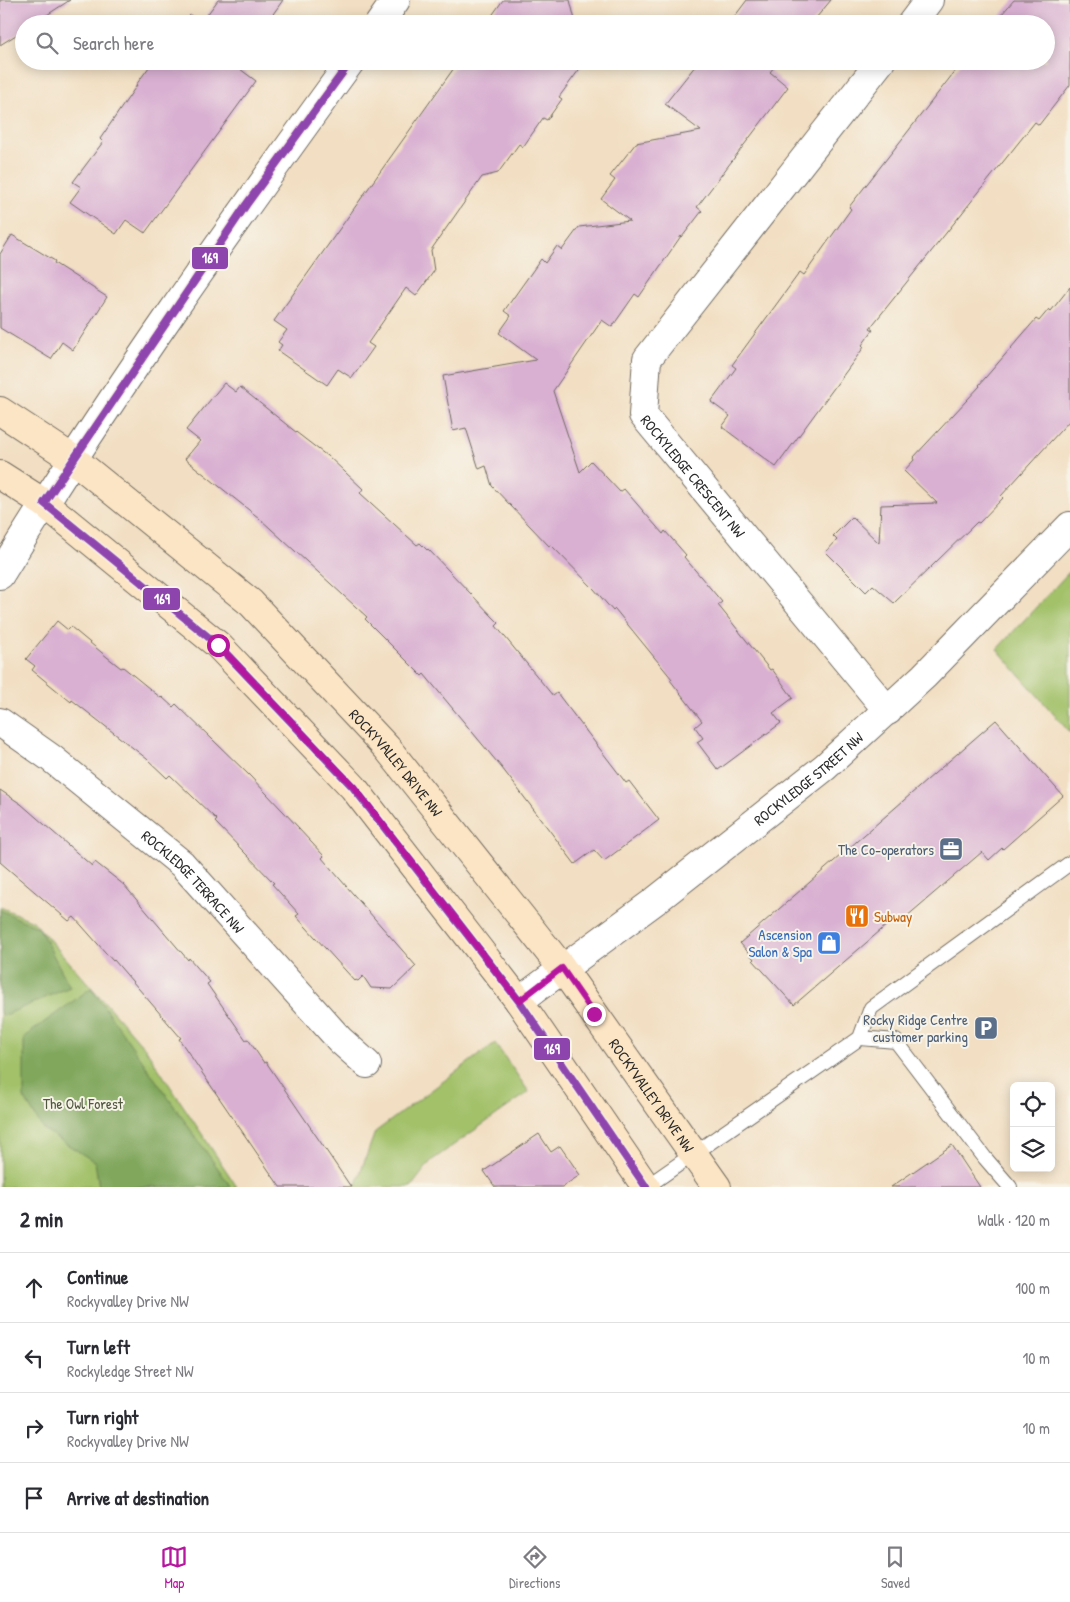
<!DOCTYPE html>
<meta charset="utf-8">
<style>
body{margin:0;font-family:"Patrick Hand",sans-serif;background:#f7f7f7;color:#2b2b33}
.controls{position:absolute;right:15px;bottom:15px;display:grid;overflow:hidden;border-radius:8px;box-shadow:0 2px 12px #0003}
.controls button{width:45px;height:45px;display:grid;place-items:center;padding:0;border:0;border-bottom:1px solid #e1e1e2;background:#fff;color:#2b2b33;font:25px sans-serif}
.stop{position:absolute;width:15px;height:15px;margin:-11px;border:4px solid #b5179e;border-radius:50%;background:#fff}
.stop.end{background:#b5179e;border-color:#fff;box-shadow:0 1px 5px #0008}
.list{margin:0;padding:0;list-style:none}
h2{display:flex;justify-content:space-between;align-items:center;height:65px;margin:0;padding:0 20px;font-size:21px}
h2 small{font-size:16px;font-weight:400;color:#7c7c81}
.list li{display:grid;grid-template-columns:32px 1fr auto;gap:15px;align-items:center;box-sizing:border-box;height:70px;padding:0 20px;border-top:1px solid #e1e1e2}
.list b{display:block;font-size:19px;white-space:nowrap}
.list p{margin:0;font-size:16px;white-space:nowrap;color:#7c7c81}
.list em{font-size:16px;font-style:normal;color:#7c7c81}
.icon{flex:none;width:28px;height:28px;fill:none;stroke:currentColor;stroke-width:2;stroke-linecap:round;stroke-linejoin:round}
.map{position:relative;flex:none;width:1070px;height:1187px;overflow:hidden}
.search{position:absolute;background:#fff;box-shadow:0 2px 12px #0003;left:15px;right:15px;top:15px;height:55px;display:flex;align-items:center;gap:12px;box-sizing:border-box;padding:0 18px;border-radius:28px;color:#7c7c81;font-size:19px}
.sheet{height:345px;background:#fff}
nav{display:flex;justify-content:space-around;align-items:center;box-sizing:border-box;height:70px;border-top:1px solid #e1e1e2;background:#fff;font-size:14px;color:#7c7c81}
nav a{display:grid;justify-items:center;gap:2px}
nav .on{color:#b5179e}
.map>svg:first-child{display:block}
</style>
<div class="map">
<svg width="1070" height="1187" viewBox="0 0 1070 1187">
<rect width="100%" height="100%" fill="#f7f3e8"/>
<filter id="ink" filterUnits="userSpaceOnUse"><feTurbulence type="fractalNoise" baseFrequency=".02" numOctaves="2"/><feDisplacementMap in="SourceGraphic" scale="10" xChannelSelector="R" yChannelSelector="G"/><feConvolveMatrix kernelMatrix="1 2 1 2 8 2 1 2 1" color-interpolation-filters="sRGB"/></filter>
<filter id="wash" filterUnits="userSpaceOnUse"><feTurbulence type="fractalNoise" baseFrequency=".0096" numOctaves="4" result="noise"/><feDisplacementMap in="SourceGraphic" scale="20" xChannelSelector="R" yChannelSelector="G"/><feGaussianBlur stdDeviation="1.12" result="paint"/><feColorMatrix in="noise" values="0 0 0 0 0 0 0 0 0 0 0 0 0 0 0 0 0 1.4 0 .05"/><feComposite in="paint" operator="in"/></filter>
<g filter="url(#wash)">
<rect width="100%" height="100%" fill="#f2dfc3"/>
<path fill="#a2c169" stroke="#66764a" d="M 1070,571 L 1070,733 L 997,649 Z
M 0,907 L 33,921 L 145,1048 L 237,1187 L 0,1187 Z
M 495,1043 L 529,1092 L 431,1161 L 411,1187 L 355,1187 L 375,1132 Z"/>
<path fill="#81a75d" stroke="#566944" d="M 0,910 L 39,928 L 70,987 L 3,1016 L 0,1012 Z
M 91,988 L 231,1187 L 99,1187 L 95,1162 L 43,1129 L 24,1098 L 24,1037 Z"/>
<g id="blocks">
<path fill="#d9b0d2" d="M 0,0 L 70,0 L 33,24 L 24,24 L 24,30 L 0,45 Z
M 218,0 L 283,0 L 266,24 L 183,24 L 190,15 L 201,23 Z
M 503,0 L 570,0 L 576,24 L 486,24 Z
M 747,0 L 831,0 L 811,24 L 729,24 Z
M 1014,0 L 1070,0 L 1070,85 L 1039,125 L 1035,122 L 870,328 L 873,330 L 862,345 L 864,347 L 776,467 L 722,427 L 730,416 L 711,402 L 736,368 L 732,365 L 800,272 L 804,275 L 851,209 L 849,207 L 963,61 L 1046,61 L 1046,24 L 997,24 L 995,22 Z
M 156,61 L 239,61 L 236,66 L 256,81 L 145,233 L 126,220 L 116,234 L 70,202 L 81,187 L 73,182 L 103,142 L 100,139 L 137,85 L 136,85 L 152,63 L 154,65 Z
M 459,61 L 584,61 L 584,63 L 559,97 L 562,99 L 547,120 L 543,118 L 523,147 L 519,144 L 498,173 L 482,177 L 431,250 L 434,271 L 416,296 L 406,288 L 368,343 L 374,347 L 352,378 L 338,369 L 327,385 L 278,351 L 282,345 L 278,342 L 287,330 L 274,321 Z
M 701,61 L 779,61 L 770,72 L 788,87 L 697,207 L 702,211 L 682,237 L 681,236 L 639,297 L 635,294 L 612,327 L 602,320 L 553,391 L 580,472 L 591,461 L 620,492 L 624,489 L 663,534 L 665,531 L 686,555 L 684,557 L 722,602 L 718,605 L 770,670 L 772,669 L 793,698 L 773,713 L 781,723 L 718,770 L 697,742 L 703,738 L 695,727 L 702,721 L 670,680 L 672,679 L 615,609 L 613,611 L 594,589 L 551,545 L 549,546 L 492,486 L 486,466 L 479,469 L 466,428 L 453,431 L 443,376 L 536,360 L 499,333 L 511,316 L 504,311 L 541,259 L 545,263 L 557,246 L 562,250 L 579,227 L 630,221 L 601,199 L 615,180 L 610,176 L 636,143 L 701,131 L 665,104 L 696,65 L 697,66 Z
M 12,235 L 55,261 L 54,263 L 107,297 L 73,350 L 62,342 L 51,359 L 0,328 L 0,254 Z
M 1070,287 L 1070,420 L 1001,496 L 1003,498 L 979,523 L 977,522 L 894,603 L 873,585 L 866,592 L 826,552 L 837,540 L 833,536 L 852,517 L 879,543 L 881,505 L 937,503 L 904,471 L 914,460 L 913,458 L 980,386 L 979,385 L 1036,319 L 1039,321 L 1049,309 L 1051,311 Z
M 224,383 L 236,392 L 240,387 L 292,429 L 327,456 L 327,455 L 363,489 L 360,493 L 417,545 L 420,543 L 427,550 L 428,549 L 493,617 L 499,623 L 496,626 L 553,696 L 557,693 L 626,783 L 629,781 L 659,820 L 604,861 L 594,850 L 575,864 L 502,768 L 424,674 L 422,676 L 365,619 L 367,617 L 259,518 L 185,459 L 200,441 L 186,430 Z
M 57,621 L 68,630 L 71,627 L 107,657 L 121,668 L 123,667 L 161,698 L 162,697 L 173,707 L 176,704 L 250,776 L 299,828 L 298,828 L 324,856 L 322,858 L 333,871 L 416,966 L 392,989 L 371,988 L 363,976 L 358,981 L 356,980 L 355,981 L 296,916 L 299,914 L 272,884 L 274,883 L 215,822 L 217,820 L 170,775 L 167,778 L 147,759 L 72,700 L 71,702 L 32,670 L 35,666 L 26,659 Z
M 996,720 L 1063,796 L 1003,849 L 1002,848 L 989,860 L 982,852 L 899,923 L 895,918 L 794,1005 L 753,960 L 754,959 L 740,943 Z
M 0,790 L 21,804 L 92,866 L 95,862 L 124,885 L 188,960 L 189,958 L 210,982 L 207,984 L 246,1040 L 248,1039 L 264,1063 L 266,1062 L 351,1187 L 280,1187 L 179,1039 L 181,1038 L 114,960 L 113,961 L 74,917 L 69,921 L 0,862 Z
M 539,1134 L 551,1152 L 560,1146 L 580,1175 L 562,1187 L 495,1187 L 484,1171 Z
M 952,1145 L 980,1187 L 891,1187 Z"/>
</g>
</g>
<g filter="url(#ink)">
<use href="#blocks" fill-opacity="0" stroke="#716a60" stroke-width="1"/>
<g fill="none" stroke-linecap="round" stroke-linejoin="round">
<defs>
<path id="lane" d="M 860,1038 L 871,1008 L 1070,863
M 646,1187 L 860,1038 L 896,1041 L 985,1158 L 1010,1187"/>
<g id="street">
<path d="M 379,24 L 396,0"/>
<path d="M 911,24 L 929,0"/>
<path id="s1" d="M 881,61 L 647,359 L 643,415 L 888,711"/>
<path d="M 0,575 C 108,398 229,229 351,61"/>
<path id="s2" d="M 0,722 L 51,758 L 182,864 L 340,1040 L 367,1064"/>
<path id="s3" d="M 519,1001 L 655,901 L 825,767 L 924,676 L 1070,526"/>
</g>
<g id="secondary">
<path id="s4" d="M 0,411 L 73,459 L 251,603 L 387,748 L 562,968 L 717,1187"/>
<path d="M 0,475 L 44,503 L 218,645 L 353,787 L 519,1001 L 646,1187"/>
</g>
</defs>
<use href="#lane" stroke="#716a60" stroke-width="16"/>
<use href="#street" stroke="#716a60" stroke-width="30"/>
<use href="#secondary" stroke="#716a60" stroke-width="30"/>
<use href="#lane" stroke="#fff" stroke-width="14"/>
<use href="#street" stroke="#fff" stroke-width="28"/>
<use href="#secondary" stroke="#fce5c4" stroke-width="28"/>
<defs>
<path id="bus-1" d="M 351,61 L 246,205 L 44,503 L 218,645 L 353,787 L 519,1001 L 646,1187"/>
</defs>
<use href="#bus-1" stroke="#f7f3e8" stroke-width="11"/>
<use href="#bus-1" stroke="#8e44ad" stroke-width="8"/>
</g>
</g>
<g fill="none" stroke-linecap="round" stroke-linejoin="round" filter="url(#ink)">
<path stroke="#b5179e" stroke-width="6" d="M 218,645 L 354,787 L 519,1001 L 562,968 L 594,1014"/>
</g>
<defs>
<symbol id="office-square" viewBox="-11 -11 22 22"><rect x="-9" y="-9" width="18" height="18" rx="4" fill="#5c6f8a" stroke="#f7f3e8"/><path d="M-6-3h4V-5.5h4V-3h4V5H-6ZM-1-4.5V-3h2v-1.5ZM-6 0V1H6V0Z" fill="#fff"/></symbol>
<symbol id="restaurant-square" viewBox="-11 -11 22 22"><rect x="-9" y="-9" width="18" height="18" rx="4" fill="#e8710a" stroke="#f7f3e8"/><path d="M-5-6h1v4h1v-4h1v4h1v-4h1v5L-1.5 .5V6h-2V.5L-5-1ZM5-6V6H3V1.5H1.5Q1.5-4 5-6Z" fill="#fff"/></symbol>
<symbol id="shop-square" viewBox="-11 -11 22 22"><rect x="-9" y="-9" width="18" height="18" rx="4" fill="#3f7fe0" stroke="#f7f3e8"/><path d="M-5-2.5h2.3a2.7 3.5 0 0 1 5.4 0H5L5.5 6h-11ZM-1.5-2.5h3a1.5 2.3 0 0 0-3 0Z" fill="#fff"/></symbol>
<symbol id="parking-square" viewBox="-11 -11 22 22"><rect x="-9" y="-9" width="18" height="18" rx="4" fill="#5c6f8a" stroke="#f7f3e8"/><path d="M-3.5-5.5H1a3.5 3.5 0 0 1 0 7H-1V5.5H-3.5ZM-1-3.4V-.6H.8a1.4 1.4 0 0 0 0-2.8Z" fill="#fff"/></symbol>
</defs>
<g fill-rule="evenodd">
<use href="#office-square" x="937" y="835" width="28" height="28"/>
<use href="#restaurant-square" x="843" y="902" width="28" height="28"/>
<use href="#shop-square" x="815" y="929" width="28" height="28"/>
<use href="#parking-square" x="972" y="1014" width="28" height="28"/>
</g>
<g text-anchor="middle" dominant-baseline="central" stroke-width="4" stroke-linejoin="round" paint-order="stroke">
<g font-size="15" fill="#2b2b2b" stroke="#f7f3e8">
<text stroke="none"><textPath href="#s1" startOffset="514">ROCKYLEDGE CRESCENT NW</textPath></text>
<text stroke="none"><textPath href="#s4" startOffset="532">ROCKYVALLEY DRIVE NW</textPath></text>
<text stroke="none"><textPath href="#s3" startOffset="365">ROCKYLEDGE STREET NW</textPath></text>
<text stroke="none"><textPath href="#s2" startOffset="251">ROCKLEDGE TERRACE NW</textPath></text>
<text stroke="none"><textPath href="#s4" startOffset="952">ROCKYVALLEY DRIVE NW</textPath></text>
</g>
<g font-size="15" fill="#4e5e75" stroke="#f7f3e8" text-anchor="end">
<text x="934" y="849">The Co-operators</text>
<text x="968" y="1019">Rocky Ridge Centre<tspan x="968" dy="17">customer parking</tspan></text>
</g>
<g font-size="15" fill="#c56008" stroke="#f7f3e8" text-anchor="start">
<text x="874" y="916">Subway</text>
</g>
<g font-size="15" fill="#366cbe" stroke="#f7f3e8" text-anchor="end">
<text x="812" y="934">Ascension<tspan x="812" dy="17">Salon &amp; Spa</tspan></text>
</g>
<g font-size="15" fill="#4f583e" stroke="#f7f3e8">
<text x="83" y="1103">The Owl Forest</text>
</g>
</g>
<g stroke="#f7f3e8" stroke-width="2">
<rect x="191" y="246" width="38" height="24" rx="5" fill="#8e44ad"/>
<rect x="142" y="587" width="39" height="24" rx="5" fill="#8e44ad"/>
<rect x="533" y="1037" width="38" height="24" rx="5" fill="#8e44ad"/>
</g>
<g font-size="14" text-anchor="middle" font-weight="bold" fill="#fff">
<text x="210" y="263">169</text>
<text x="162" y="604">169</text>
<text x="552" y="1054">169</text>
</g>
</svg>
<div class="controls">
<button><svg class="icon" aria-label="locate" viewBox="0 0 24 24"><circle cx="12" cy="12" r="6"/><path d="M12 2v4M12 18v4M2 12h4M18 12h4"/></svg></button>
<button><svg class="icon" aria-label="layers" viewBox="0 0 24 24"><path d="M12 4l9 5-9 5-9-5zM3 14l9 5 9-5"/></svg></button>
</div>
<div class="stop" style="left:218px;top:645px"></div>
<div class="stop end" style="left:594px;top:1014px"></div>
<div class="search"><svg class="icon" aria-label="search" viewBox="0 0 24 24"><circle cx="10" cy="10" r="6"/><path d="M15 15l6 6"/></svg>Search here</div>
</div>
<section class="sheet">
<h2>2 min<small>Walk · 120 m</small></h2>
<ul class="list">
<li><svg class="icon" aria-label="ahead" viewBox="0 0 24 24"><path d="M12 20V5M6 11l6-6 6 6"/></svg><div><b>Continue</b><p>Rockyvalley Drive NW</p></div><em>100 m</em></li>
<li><svg class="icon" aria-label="left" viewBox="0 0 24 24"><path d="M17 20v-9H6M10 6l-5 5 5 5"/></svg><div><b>Turn left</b><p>Rockyledge Street NW</p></div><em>10 m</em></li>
<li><svg class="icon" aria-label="right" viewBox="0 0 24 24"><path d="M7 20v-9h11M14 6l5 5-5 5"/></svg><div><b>Turn right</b><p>Rockyvalley Drive NW</p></div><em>10 m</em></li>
<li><svg class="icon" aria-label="arrive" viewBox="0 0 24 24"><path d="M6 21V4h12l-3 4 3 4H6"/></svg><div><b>Arrive at destination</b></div></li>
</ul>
</section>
<nav>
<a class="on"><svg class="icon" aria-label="map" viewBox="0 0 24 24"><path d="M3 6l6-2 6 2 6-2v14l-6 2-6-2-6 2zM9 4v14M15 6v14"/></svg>Map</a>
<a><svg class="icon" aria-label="directions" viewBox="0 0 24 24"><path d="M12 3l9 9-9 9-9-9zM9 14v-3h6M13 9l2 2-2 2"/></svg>Directions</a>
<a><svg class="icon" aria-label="saved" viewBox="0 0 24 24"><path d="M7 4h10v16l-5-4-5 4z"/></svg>Saved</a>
</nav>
